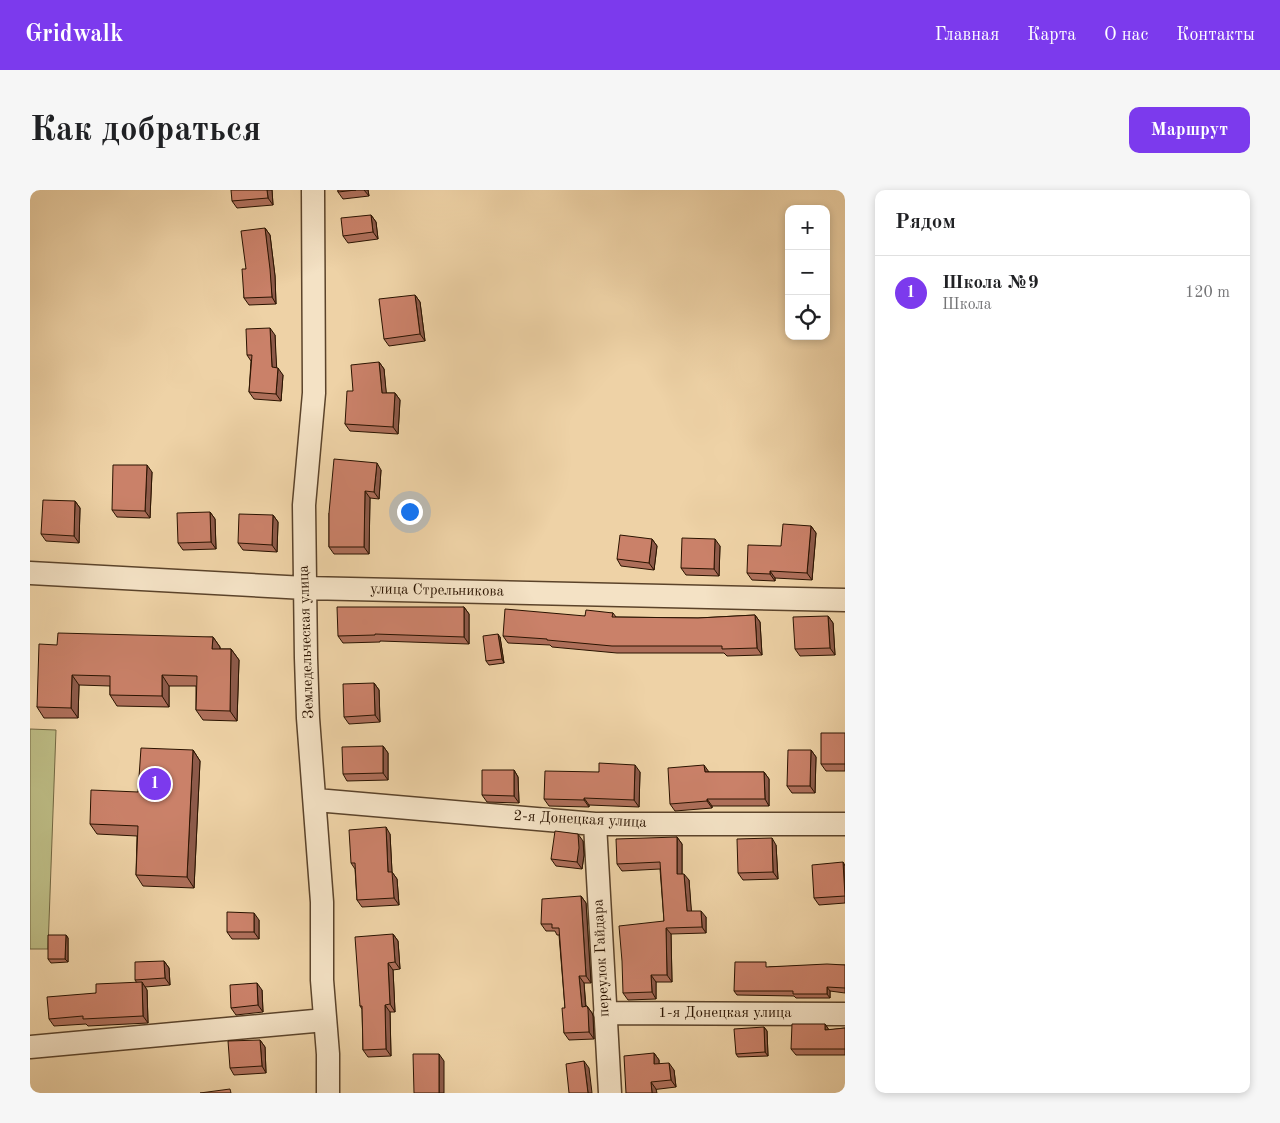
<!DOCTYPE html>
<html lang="ru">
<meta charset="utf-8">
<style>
body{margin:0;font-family:"Old Standard TT",serif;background:#f6f6f6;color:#202124}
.controls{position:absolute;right:15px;top:15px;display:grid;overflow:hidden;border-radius:10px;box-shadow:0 2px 8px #0003}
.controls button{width:45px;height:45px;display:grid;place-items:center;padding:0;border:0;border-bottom:1px solid #e0e0e0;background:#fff;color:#202124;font:25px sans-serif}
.you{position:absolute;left:379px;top:321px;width:18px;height:18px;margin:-12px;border:4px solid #fff;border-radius:50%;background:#1a73e8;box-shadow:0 0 0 8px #1a73e833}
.badge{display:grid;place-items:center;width:32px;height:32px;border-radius:50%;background:#7c3aed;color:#fff;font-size:16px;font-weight:700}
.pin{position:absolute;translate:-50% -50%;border:2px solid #fff;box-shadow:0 1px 5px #0006}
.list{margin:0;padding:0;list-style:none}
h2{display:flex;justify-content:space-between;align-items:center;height:65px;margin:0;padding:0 20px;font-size:21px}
h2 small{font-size:16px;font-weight:400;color:#757577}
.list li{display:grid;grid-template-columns:32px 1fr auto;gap:15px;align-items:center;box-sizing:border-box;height:75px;padding:0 20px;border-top:1px solid #e0e0e0}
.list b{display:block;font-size:19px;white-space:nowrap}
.list p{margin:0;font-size:16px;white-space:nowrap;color:#757577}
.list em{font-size:16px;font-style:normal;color:#757577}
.icon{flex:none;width:28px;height:28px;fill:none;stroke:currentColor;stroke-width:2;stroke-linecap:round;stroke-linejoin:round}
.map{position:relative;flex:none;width:815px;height:903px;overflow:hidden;border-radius:10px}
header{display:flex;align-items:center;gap:30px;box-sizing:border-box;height:70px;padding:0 25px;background:#7c3aed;color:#fff}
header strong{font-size:24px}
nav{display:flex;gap:28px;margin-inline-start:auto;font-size:18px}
.intro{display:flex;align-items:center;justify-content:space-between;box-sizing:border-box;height:120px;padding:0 30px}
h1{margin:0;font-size:35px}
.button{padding:12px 22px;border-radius:10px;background:#7c3aed;color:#fff;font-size:18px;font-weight:700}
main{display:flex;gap:30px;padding:0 30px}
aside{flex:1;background:#fff;border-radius:10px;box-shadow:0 2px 8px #0003}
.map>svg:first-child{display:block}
</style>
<header>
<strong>Gridwalk</strong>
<nav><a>Главная</a><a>Карта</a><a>О нас</a><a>Контакты</a></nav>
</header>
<div class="intro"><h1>Как добраться</h1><a class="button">Маршрут</a></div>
<main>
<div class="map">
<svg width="815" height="903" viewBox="0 0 815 903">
<rect width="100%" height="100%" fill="#eed2a6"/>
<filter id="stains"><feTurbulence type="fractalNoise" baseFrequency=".004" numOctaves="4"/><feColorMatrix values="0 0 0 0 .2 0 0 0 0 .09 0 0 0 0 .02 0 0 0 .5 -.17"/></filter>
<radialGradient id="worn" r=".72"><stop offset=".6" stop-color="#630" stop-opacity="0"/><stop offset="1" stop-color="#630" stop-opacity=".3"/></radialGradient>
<path fill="#bcbb84" stroke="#736742" d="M 0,539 L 26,540 L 18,759 L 0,759 Z"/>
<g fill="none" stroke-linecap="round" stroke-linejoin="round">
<defs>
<path id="minor" d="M 283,0 L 284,203 L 274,315 L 276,468 L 278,528 L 292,712 L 292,790 L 298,864 L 298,903
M 0,383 L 275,398 L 815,410
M 286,610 L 565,634 L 815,634
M 565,634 L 580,903
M 575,823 L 815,824
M 0,857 L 295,830"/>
</defs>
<use href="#minor" stroke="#5b432a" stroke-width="25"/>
<use href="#minor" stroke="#f4e2c5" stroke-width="22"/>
</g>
<path fill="#ae6f5a" stroke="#2a1300" d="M 242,0 L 243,15 L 207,18 L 202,11 Z
M 308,0 L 338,0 L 339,6 L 313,9 L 308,2 Z
M 341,25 L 346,32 L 348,49 L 318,53 L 313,46 Z
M 235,38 L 240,45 L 245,86 L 246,114 L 219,115 L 214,108 L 216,79 Z
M 385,105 L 390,112 L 395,151 L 359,156 L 354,149 Z
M 245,145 L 246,178 L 253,185 L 251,211 L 224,209 L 219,202 L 221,171 L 217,165 Z
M 349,172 L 354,179 L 356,203 L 365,203 L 370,210 L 368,244 L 320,241 L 315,234 L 323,201 Z
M 351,280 L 349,309 L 340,308 L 339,364 L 304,364 L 299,357 L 299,323 Z
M 122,282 L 120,328 L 87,327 L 82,320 Z
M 45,311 L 50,318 L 49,353 L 16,351 L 11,344 Z
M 180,322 L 185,329 L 186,359 L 153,360 L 148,353 Z
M 243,325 L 248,332 L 247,362 L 213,360 L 208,353 Z
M 781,336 L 786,343 L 782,390 L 745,388 L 745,391 L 722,390 L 717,383 L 751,356 Z
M 622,349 L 627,356 L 624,380 L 591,376 L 587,369 Z
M 690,356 L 689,386 L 656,385 L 651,378 Z
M 434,417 L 439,424 L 439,454 L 350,451 L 350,452 L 313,453 L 308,446 Z
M 583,423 L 586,427 L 668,428 L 725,425 L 730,432 L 732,465 L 697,466 L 694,463 L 587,463 L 522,457 L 520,455 L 478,453 L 473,446 L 555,426 Z
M 798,426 L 803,433 L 805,465 L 770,466 L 765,459 Z
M 183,447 L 190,457 L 190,459 L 201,459 L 209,470 L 207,531 L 173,530 L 166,520 L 166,496 L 139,496 L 139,517 L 87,516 L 80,505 L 80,496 L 49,495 L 48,528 L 14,528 L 7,517 L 27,455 Z
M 470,447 L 474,473 L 459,475 L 456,471 Z
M 344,493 L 349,500 L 350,532 L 319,534 L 314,527 Z
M 815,543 L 815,581 L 796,581 L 791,574 Z
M 353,556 L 358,563 L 358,590 L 317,591 L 313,584 Z
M 163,560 L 170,571 L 164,698 L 113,696 L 106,685 L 107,646 L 67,644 L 60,634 L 108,602 Z
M 781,560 L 786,567 L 785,603 L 762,603 L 757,596 Z
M 484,580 L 488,587 L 489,613 L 457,612 L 452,605 Z
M 569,582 L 610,582 L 609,617 L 559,615 L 559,617 L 519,616 L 514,609 Z
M 679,582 L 734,582 L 739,589 L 739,616 L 682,616 L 682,618 L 645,621 L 640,614 Z
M 360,644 L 362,682 L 367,689 L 369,715 L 332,717 L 327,710 L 325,679 L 321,673 Z
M 647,647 L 652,654 L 652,684 L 659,690 L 661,721 L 676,727 L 676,743 L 641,744 L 642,792 L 626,792 L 626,809 L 598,810 L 593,803 L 634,731 L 630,679 L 592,681 L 587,674 Z
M 553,651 L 554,665 L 552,679 L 526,676 L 521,669 Z
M 746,655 L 748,689 L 713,690 L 708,683 Z
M 813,672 L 815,676 L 815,713 L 789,715 L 784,708 Z
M 551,706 L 556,713 L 561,793 L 554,793 L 556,816 L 557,816 L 562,823 L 563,826 L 564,849 L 539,850 L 534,843 L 535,818 L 529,745 L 527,745 L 525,741 L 516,741 L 511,734 Z
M 229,730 L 229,749 L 202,749 L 197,742 Z
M 363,744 L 368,751 L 370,779 L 363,780 L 365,822 L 360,822 L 361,866 L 338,867 L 333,860 L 332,819 L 330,816 Z
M 36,745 L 38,748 L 38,772 L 21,773 L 18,769 Z
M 134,771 L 139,778 L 140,795 L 115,797 L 117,800 L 118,833 L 58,836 L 56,834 L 24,836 L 19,829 L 66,803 L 107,793 L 105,790 Z
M 815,775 L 815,803 L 800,801 L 800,808 L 766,808 L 764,806 L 707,805 L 704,801 L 739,777 Z
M 232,800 L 233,822 L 206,825 L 201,818 Z
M 795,834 L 799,840 L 815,838 L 815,865 L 766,865 L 761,859 Z
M 734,837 L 737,841 L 738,866 L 708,867 L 706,864 Z
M 230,850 L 235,857 L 236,883 L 204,885 L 200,878 Z
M 624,863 L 629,870 L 629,874 L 644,880 L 646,897 L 596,903 Z"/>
<path fill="#8d5a4a" stroke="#2a1300" d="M 237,0 L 242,0 L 243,15 L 238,8 Z
M 334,0 L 338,0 L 339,6 Z
M 341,25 L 346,32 L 348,49 L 343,42 Z
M 235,38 L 240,45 L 245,86 L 246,114 L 242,107 Z
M 385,105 L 390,112 L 395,151 L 390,144 Z
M 240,138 L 245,145 L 247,184 L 242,177 Z
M 349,172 L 354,179 L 357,210 L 352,203 Z
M 248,178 L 253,185 L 251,211 L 246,204 Z
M 365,203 L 370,210 L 368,244 L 363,237 Z
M 347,273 L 351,280 L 349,309 L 344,302 Z
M 117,275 L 122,282 L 120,328 L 115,321 Z
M 335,301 L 340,308 L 339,364 L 334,357 Z
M 45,311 L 50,318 L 49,353 L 44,346 Z
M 180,322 L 185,329 L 186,359 L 181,352 Z
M 243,325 L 248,332 L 247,362 L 242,355 Z
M 781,336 L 786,343 L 782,390 L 777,383 Z
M 622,349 L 627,356 L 624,380 L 619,373 Z
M 685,349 L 690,356 L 689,386 L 684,379 Z
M 740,381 L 745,388 L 745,391 L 740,384 Z
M 434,417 L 439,424 L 439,454 L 434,447 Z
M 725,425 L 730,432 L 732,465 L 727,458 Z
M 798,426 L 803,433 L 805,465 L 800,458 Z
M 468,444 L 470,447 L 474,473 L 472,469 Z
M 183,447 L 190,457 L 189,469 L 182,459 Z
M 201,459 L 209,470 L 207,531 L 200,521 Z
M 42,485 L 49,495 L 48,528 L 41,518 Z
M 132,485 L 139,496 L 139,517 L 132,506 Z
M 344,493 L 349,500 L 350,532 L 345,525 Z
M 353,556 L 358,563 L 358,590 L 353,583 Z
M 163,560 L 170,571 L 164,698 L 157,687 Z
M 781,560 L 786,567 L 785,603 L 780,596 Z
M 605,575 L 610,582 L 609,617 L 604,610 Z
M 674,575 L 679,582 L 675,582 Z
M 484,580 L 488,587 L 489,613 L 484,606 Z
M 734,582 L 739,589 L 739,616 L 735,609 Z
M 554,608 L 559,615 L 559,617 L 554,610 Z
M 677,609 L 682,616 L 682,618 L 677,611 Z
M 356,637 L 360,644 L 362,682 L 367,689 L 369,715 L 364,708 L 358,682 Z
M 548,644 L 553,651 L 554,665 L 552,679 L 547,672 Z
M 647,647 L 652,654 L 652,691 L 647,684 Z
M 742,648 L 746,655 L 748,689 L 743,682 Z
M 813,672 L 815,676 L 815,705 Z
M 654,684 L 659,690 L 662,728 L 657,721 Z
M 551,706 L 556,713 L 561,793 L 556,786 Z
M 671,721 L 676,727 L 676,743 L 672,737 Z
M 224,723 L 229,730 L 229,749 L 224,742 Z
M 636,738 L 641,744 L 642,792 L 637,785 Z
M 363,744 L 368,751 L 370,779 L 365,772 Z
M 36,745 L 38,748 L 38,772 L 35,769 Z
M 134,771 L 139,778 L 140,795 L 135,788 Z
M 358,773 L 363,780 L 365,822 L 360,814 Z
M 621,785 L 626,792 L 626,809 L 622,802 Z
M 549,786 L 554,793 L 556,824 L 552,817 Z
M 112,792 L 117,800 L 118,833 L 113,826 Z
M 227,793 L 232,800 L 233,822 L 228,815 Z
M 797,797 L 800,801 L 800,808 L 797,804 Z
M 355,815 L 360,822 L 361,866 L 356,859 Z
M 557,816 L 562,823 L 563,826 L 564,849 L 559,842 Z
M 795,834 L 799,840 L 795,840 Z
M 734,837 L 737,841 L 738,866 L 735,862 Z
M 230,850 L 235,857 L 236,883 L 232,876 Z
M 624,863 L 629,870 L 629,881 L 624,874 Z
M 409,864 L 414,871 L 414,903 L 409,903 Z
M 554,871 L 559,878 L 562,903 L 558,903 Z
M 639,873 L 644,880 L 646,897 L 641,890 Z
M 621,892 L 626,899 L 627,903 L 622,903 Z"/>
<path fill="#ca8169" stroke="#2a1300" d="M 201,0 L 237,0 L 238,8 L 202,11 Z
M 308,0 L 326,0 L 308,2 Z
M 341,25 L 343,42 L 313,46 L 311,28 Z
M 235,38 L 240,79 L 242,107 L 214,108 L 212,79 L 216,79 L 211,41 Z
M 385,105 L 390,144 L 354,149 L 349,109 Z
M 240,138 L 242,177 L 248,178 L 246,204 L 219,202 L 222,165 L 217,165 L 216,139 Z
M 349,172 L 352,203 L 365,203 L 363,237 L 315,234 L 317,201 L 323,201 L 321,175 Z
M 304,269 L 347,273 L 344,302 L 335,301 L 334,357 L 299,357 L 299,323 Z
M 83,275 L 117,275 L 115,321 L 82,320 Z
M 13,310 L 45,311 L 44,346 L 11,344 Z
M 180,322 L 181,352 L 148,353 L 147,323 Z
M 209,324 L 243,325 L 242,355 L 208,353 Z
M 753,334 L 781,336 L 777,383 L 740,381 L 740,384 L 717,383 L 718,355 L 751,356 Z
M 590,345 L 622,349 L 619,373 L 587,369 Z
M 652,348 L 685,349 L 684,379 L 651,378 Z
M 307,417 L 434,417 L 434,447 L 345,444 L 345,445 L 308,446 Z
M 475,419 L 555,426 L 556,420 L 583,423 L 582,427 L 668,428 L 725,425 L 727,458 L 692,459 L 692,456 L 582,456 L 517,450 L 517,449 L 473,446 Z
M 798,426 L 800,458 L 765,459 L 763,427 Z
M 28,443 L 183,447 L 182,459 L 201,459 L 200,521 L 166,520 L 167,486 L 132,485 L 132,506 L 80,505 L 80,486 L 42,485 L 41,518 L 7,517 L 9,454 L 27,455 Z
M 468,444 L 472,469 L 456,471 L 453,446 Z
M 344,493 L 345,525 L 314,527 L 313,494 Z
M 791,543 L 815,543 L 815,574 L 791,574 Z
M 353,556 L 353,583 L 313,584 L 312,557 Z
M 111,558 L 163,560 L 157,687 L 106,685 L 108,636 L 60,634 L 61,600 L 108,602 Z
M 758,560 L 781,560 L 780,596 L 757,596 Z
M 569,573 L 605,575 L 604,610 L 554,608 L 554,610 L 514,609 L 515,581 L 569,582 Z
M 674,575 L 675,582 L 734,582 L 735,609 L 677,609 L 677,611 L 640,614 L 638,578 Z
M 452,580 L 484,580 L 484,606 L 452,605 Z
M 356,637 L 358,682 L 362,682 L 364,708 L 327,710 L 325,673 L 321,673 L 319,640 Z
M 525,641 L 548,644 L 549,658 L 547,672 L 521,669 Z
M 647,647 L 647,684 L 654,684 L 657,721 L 671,721 L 672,737 L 636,738 L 637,785 L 621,785 L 622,802 L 593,803 L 592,771 L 589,736 L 634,731 L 630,672 L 587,674 L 586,649 Z
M 742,648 L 743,682 L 708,683 L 707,649 Z
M 813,672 L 815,706 L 784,708 L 782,675 Z
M 551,706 L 556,786 L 549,786 L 552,817 L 557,816 L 558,819 L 559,842 L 534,843 L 532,818 L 535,818 L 529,738 L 522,738 L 522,734 L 511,734 L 512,709 Z
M 197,722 L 224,723 L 224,742 L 197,742 Z
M 363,744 L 365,772 L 358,773 L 360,814 L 355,815 L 356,859 L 333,860 L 332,816 L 330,816 L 325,747 Z
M 18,745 L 36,745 L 35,769 L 18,769 Z
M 134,771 L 135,788 L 105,790 L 105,772 Z
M 705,772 L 736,772 L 736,777 L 797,774 L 815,775 L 815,798 L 797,797 L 797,804 L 763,804 L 763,801 L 704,801 Z
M 112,792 L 113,826 L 53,829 L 53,826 L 19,829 L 17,807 L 66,803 L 66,794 Z
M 227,793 L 228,815 L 201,818 L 200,795 Z
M 762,834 L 795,834 L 795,840 L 815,838 L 815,859 L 761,859 Z
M 734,837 L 735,862 L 706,864 L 704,839 Z
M 230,850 L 232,876 L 200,878 L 198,851 Z
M 624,863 L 624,874 L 639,873 L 641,890 L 621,892 L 622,903 L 596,903 L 594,866 Z
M 383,864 L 409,864 L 409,903 L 384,903 Z
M 554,871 L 558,903 L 539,903 L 536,874 Z
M 200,899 L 201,903 L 170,903 Z"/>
<g text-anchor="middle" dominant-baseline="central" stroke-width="5" stroke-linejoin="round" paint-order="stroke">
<g font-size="15" fill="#2a1300" stroke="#f4e2c5">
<text transform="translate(407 401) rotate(1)">улица Стрельникова</text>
<text transform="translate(277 452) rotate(-92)">Земледельческая улица</text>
<text transform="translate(550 630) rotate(3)">2-я Донецкая улица</text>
<text transform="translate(572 768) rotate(-93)">переулок Гайдара</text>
<text x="695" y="823">1-я Донецкая улица</text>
</g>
</g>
<rect width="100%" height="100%" filter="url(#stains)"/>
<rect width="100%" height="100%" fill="url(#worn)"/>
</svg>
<div class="controls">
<button>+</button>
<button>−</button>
<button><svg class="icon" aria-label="locate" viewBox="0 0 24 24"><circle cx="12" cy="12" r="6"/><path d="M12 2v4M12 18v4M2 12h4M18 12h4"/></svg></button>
</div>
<div class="you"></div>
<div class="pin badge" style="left:125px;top:594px">1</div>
</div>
<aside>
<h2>Рядом<small></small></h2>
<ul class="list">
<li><span class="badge">1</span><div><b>Школа №9</b><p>Школа</p></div><em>120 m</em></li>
</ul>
</aside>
</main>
